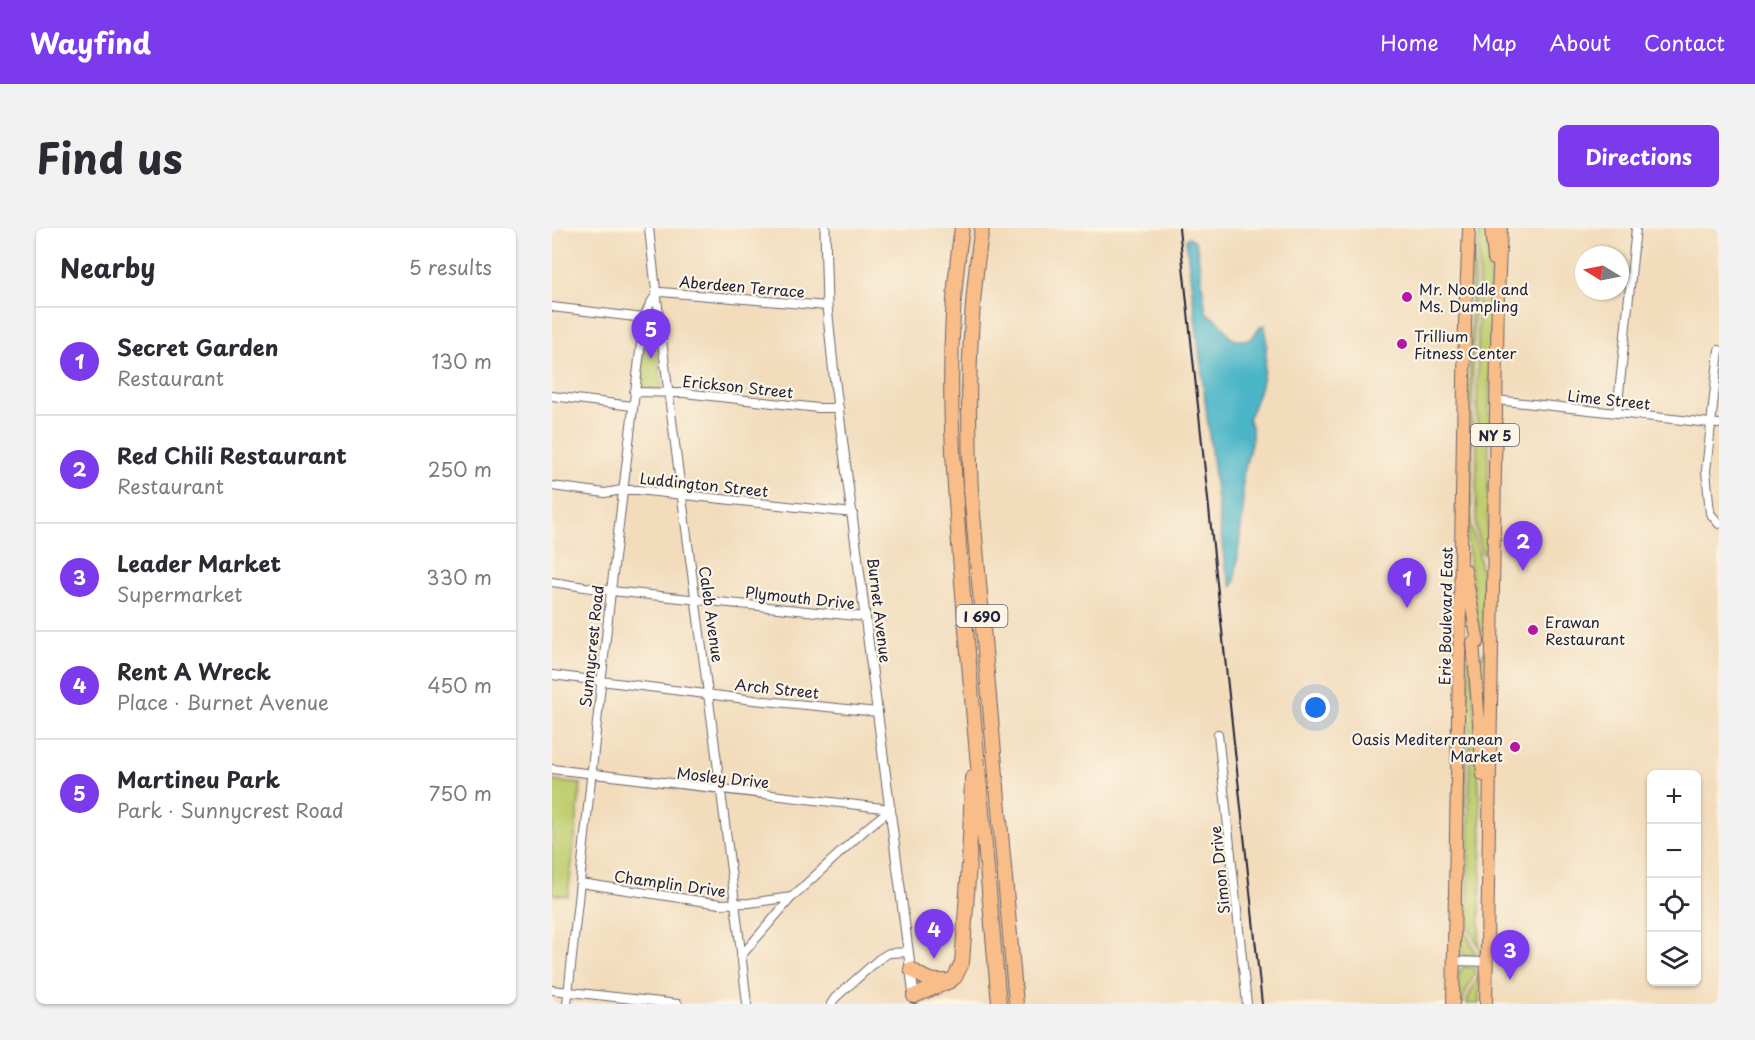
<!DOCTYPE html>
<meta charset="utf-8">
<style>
body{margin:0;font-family:"Playpen Sans",sans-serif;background:#f2f2f3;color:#2b2b33}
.controls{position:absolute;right:18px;bottom:18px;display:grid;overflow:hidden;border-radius:9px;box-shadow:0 2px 4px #0004}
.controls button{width:54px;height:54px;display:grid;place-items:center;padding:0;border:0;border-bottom:2px solid #e1e1e2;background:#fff;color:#2b2b33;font:30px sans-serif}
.compass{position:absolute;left:1023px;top:18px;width:54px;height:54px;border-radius:50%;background:#fff;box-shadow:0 2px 4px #0004;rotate:280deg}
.you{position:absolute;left:764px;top:480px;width:21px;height:21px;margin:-15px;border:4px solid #fff;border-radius:50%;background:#1a73e8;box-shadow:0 0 0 9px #1a73e833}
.badge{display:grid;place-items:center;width:39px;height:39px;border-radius:50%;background:#7c3aed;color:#fff;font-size:20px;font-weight:700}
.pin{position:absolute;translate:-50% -50px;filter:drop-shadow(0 2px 3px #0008)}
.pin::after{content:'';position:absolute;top:32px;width:21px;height:18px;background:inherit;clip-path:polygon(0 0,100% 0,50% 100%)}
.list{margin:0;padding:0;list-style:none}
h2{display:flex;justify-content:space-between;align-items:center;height:78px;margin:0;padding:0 24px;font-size:26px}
h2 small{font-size:20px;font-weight:400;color:#7c7c81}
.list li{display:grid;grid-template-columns:39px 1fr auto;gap:18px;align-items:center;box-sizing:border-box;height:108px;padding:0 24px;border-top:2px solid #e1e1e2}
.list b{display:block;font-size:22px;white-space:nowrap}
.list p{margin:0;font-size:20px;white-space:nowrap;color:#7c7c81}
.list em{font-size:20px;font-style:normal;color:#7c7c81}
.icon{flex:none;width:33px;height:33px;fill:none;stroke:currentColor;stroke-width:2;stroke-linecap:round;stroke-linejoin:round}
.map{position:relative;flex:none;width:1167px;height:776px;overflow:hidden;border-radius:9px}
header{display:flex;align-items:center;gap:36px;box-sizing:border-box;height:84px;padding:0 30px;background:#7c3aed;color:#fff}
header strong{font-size:28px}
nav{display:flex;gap:33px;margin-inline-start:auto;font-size:21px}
.intro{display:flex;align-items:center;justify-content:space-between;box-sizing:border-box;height:144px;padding:0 36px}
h1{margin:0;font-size:42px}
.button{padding:15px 27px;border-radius:9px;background:#7c3aed;color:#fff;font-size:21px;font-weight:700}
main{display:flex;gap:36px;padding:0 36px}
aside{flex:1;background:#fff;border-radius:9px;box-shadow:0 2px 4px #0004}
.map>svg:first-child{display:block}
</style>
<header>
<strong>Wayfind</strong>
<nav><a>Home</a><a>Map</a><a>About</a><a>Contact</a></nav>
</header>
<div class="intro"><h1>Find us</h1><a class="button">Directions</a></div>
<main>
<aside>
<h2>Nearby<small>5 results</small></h2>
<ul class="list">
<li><span class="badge">1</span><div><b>Secret Garden</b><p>Restaurant</p></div><em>130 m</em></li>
<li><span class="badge">2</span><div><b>Red Chili Restaurant</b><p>Restaurant</p></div><em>250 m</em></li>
<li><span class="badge">3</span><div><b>Leader Market</b><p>Supermarket</p></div><em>330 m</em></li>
<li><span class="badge">4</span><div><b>Rent A Wreck</b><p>Place · Burnet Avenue</p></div><em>450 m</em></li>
<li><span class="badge">5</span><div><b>Martineu Park</b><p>Park · Sunnycrest Road</p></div><em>750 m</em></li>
</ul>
</aside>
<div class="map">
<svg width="1167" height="776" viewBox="0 0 1167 776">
<rect width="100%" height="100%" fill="#fcf5e5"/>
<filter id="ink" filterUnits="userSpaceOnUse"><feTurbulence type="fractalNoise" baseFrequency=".0167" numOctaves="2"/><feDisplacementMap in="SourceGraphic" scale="12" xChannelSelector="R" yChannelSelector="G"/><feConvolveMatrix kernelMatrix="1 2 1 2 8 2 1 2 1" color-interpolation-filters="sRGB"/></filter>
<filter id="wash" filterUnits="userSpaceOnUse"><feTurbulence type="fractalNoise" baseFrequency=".008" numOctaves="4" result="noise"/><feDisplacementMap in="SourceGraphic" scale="24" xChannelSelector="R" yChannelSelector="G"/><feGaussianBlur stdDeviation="1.35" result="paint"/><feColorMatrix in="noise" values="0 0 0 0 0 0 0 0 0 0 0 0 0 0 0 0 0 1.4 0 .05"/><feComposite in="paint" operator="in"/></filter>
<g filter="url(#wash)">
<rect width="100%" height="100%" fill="#f2dcbc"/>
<path fill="#c0ce70" stroke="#717856" stroke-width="1.5" d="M 920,0 L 923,0 L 919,300 L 927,324 L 931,364 L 931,404 L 927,404 L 915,311 Z
M 927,0 L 936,0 L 939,75 L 935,326 L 931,326 L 924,302 Z
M 95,100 L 103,101 L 110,161 L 87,160 Z
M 916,420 L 918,424 L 912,428 L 910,441 L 914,523 L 912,697 C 913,709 923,716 923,728 L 912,728 L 908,721 L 911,532 L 909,426 L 911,422 Z
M 933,423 L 931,501 L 924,428 L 930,427 Z
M 919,428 L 930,609 L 927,725 L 927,719 L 916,698 L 918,517 L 915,432 Z
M 0,553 L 29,556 L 16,668 L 0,666 Z
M 911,739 L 923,740 C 922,755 911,761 911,776 L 907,776 L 907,744 Z
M 928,744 L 927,776 L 915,776 C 915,764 926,755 928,744 Z"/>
<path fill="#4bb5c8" stroke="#366c82" stroke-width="1.5" d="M 637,9 L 642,12 L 645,19 L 654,84 C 658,89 661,89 666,93 C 680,103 670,116 699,111 L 709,98 L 713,97 C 718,128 710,163 696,191 L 700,199 L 700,211 L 691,249 L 691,281 L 683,353 L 680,359 L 673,339 L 634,12 Z"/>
</g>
<g filter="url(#ink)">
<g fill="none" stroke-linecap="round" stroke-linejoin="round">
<defs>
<path id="minor" d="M 97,0 C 125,259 166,517 195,776
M 0,79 L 92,90
M 1167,122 L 1154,243 L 1158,285 L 1167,296
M 82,164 L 132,165 L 266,180 L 287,180
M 0,168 L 80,178
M 944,172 L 1167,196
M 1065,185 L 1084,0
M 0,258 L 53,265 L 70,262 L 85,262 L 301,285
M 0,354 L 59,363 L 314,389
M 0,447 L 202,472 L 326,484
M 666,506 L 695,776
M 0,541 L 339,581
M 28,655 L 168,676 L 197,675 L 240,669 L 315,600 L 339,581
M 189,728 L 239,670
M 902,733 L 935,734
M 0,762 L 126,776
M 15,776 L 59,363 L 92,90 C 96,80 100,69 109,64 L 275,78
M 279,776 L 283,770 L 327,731 L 337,725 L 357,724"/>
<path id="tertiary" d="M 273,0 L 275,78 L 282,147 L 362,768"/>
<path id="primary" d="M 939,0 L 942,31
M 913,342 L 926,414
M 921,414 L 931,547
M 901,776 L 913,95 L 917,0
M 934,776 L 946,65 L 949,0"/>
<path id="motorway" d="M 410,0 C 389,133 403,268 414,402 C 425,527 436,651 447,776
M 430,0 C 416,87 415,175 419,263 L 464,776
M 359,741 C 371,750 378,754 393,753
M 362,768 L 398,753 L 403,749 L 410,735 L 417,637 L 420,550"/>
</defs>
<use href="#minor" stroke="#6b6368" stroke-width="10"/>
<use href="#tertiary" stroke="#6b6368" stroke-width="11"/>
<use href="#primary" stroke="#6b6368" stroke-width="14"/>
<use href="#motorway" stroke="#6b6368" stroke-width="16"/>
<use href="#minor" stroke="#fff" stroke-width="8"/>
<use href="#tertiary" stroke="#fff" stroke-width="9"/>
<use href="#primary" stroke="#f8bd89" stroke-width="12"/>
<use href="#motorway" stroke="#f8bd89" stroke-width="14"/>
<path stroke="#22223b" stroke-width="2" d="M 627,0 L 710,776"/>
</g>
</g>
<g fill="#b5179e" stroke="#fcf5e5" stroke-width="2">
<circle cx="855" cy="69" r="6"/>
<circle cx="850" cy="116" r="6"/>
<circle cx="981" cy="402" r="6"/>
<circle cx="963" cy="519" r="6"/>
</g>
<g text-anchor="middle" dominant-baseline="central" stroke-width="4.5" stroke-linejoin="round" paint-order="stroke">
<g fill="#fcf5e5" stroke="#63616e" stroke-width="1.5">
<rect x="919" y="196" width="48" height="22" rx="4.5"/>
<rect x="404.5" y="377" width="51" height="22" rx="4.5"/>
</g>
<g font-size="14" font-weight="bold" fill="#22223b">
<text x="943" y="207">NY 5</text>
<text x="430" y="388">I 690</text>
</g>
<g font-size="15" fill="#22223b" stroke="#fcf5e5">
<text transform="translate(190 58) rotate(5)">Aberdeen Terrace</text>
<text transform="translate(186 158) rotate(6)">Erickson Street</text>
<text transform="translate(1057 171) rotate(6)">Lime Street</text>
<text transform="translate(152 256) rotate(6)">Luddington Street</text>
<text transform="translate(248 369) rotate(6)">Plymouth Drive</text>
<text transform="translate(328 382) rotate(83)">Burnet Avenue</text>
<text transform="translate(160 386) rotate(82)">Caleb Avenue</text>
<text transform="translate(893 388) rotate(-89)">Erie Boulevard East</text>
<text transform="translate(39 418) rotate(-84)">Sunnycrest Road</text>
<text transform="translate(225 460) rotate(6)">Arch Street</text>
<text transform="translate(171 549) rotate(6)">Mosley Drive</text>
<text transform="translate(667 642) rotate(-96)">Simon Drive</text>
<text transform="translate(118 655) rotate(8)">Champlin Drive</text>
</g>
<g font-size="15" fill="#22223b" stroke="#fcf5e5" text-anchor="start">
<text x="867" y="60">Mr. Noodle and<tspan x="867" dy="17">Ms. Dumpling</tspan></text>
<text x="862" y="107">Trillium<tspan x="862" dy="17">Fitness Center</tspan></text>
<text x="993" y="393">Erawan<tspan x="993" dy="17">Restaurant</tspan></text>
<text x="951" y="510" text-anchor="end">Oasis Mediterranean<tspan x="951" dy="17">Market</tspan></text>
</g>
</g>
</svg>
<div class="controls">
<button>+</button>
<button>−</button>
<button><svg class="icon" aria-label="locate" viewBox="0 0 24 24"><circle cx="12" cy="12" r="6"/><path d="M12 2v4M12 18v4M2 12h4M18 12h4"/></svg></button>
<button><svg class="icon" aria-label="layers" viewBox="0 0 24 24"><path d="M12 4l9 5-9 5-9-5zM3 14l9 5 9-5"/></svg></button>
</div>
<svg class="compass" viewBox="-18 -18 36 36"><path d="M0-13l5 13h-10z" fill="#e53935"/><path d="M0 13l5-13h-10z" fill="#7c7c81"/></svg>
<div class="you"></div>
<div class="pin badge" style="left:855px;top:380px">1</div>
<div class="pin badge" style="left:971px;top:343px">2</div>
<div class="pin badge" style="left:958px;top:752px">3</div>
<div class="pin badge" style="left:382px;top:731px">4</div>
<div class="pin badge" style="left:99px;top:131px">5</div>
</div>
</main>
